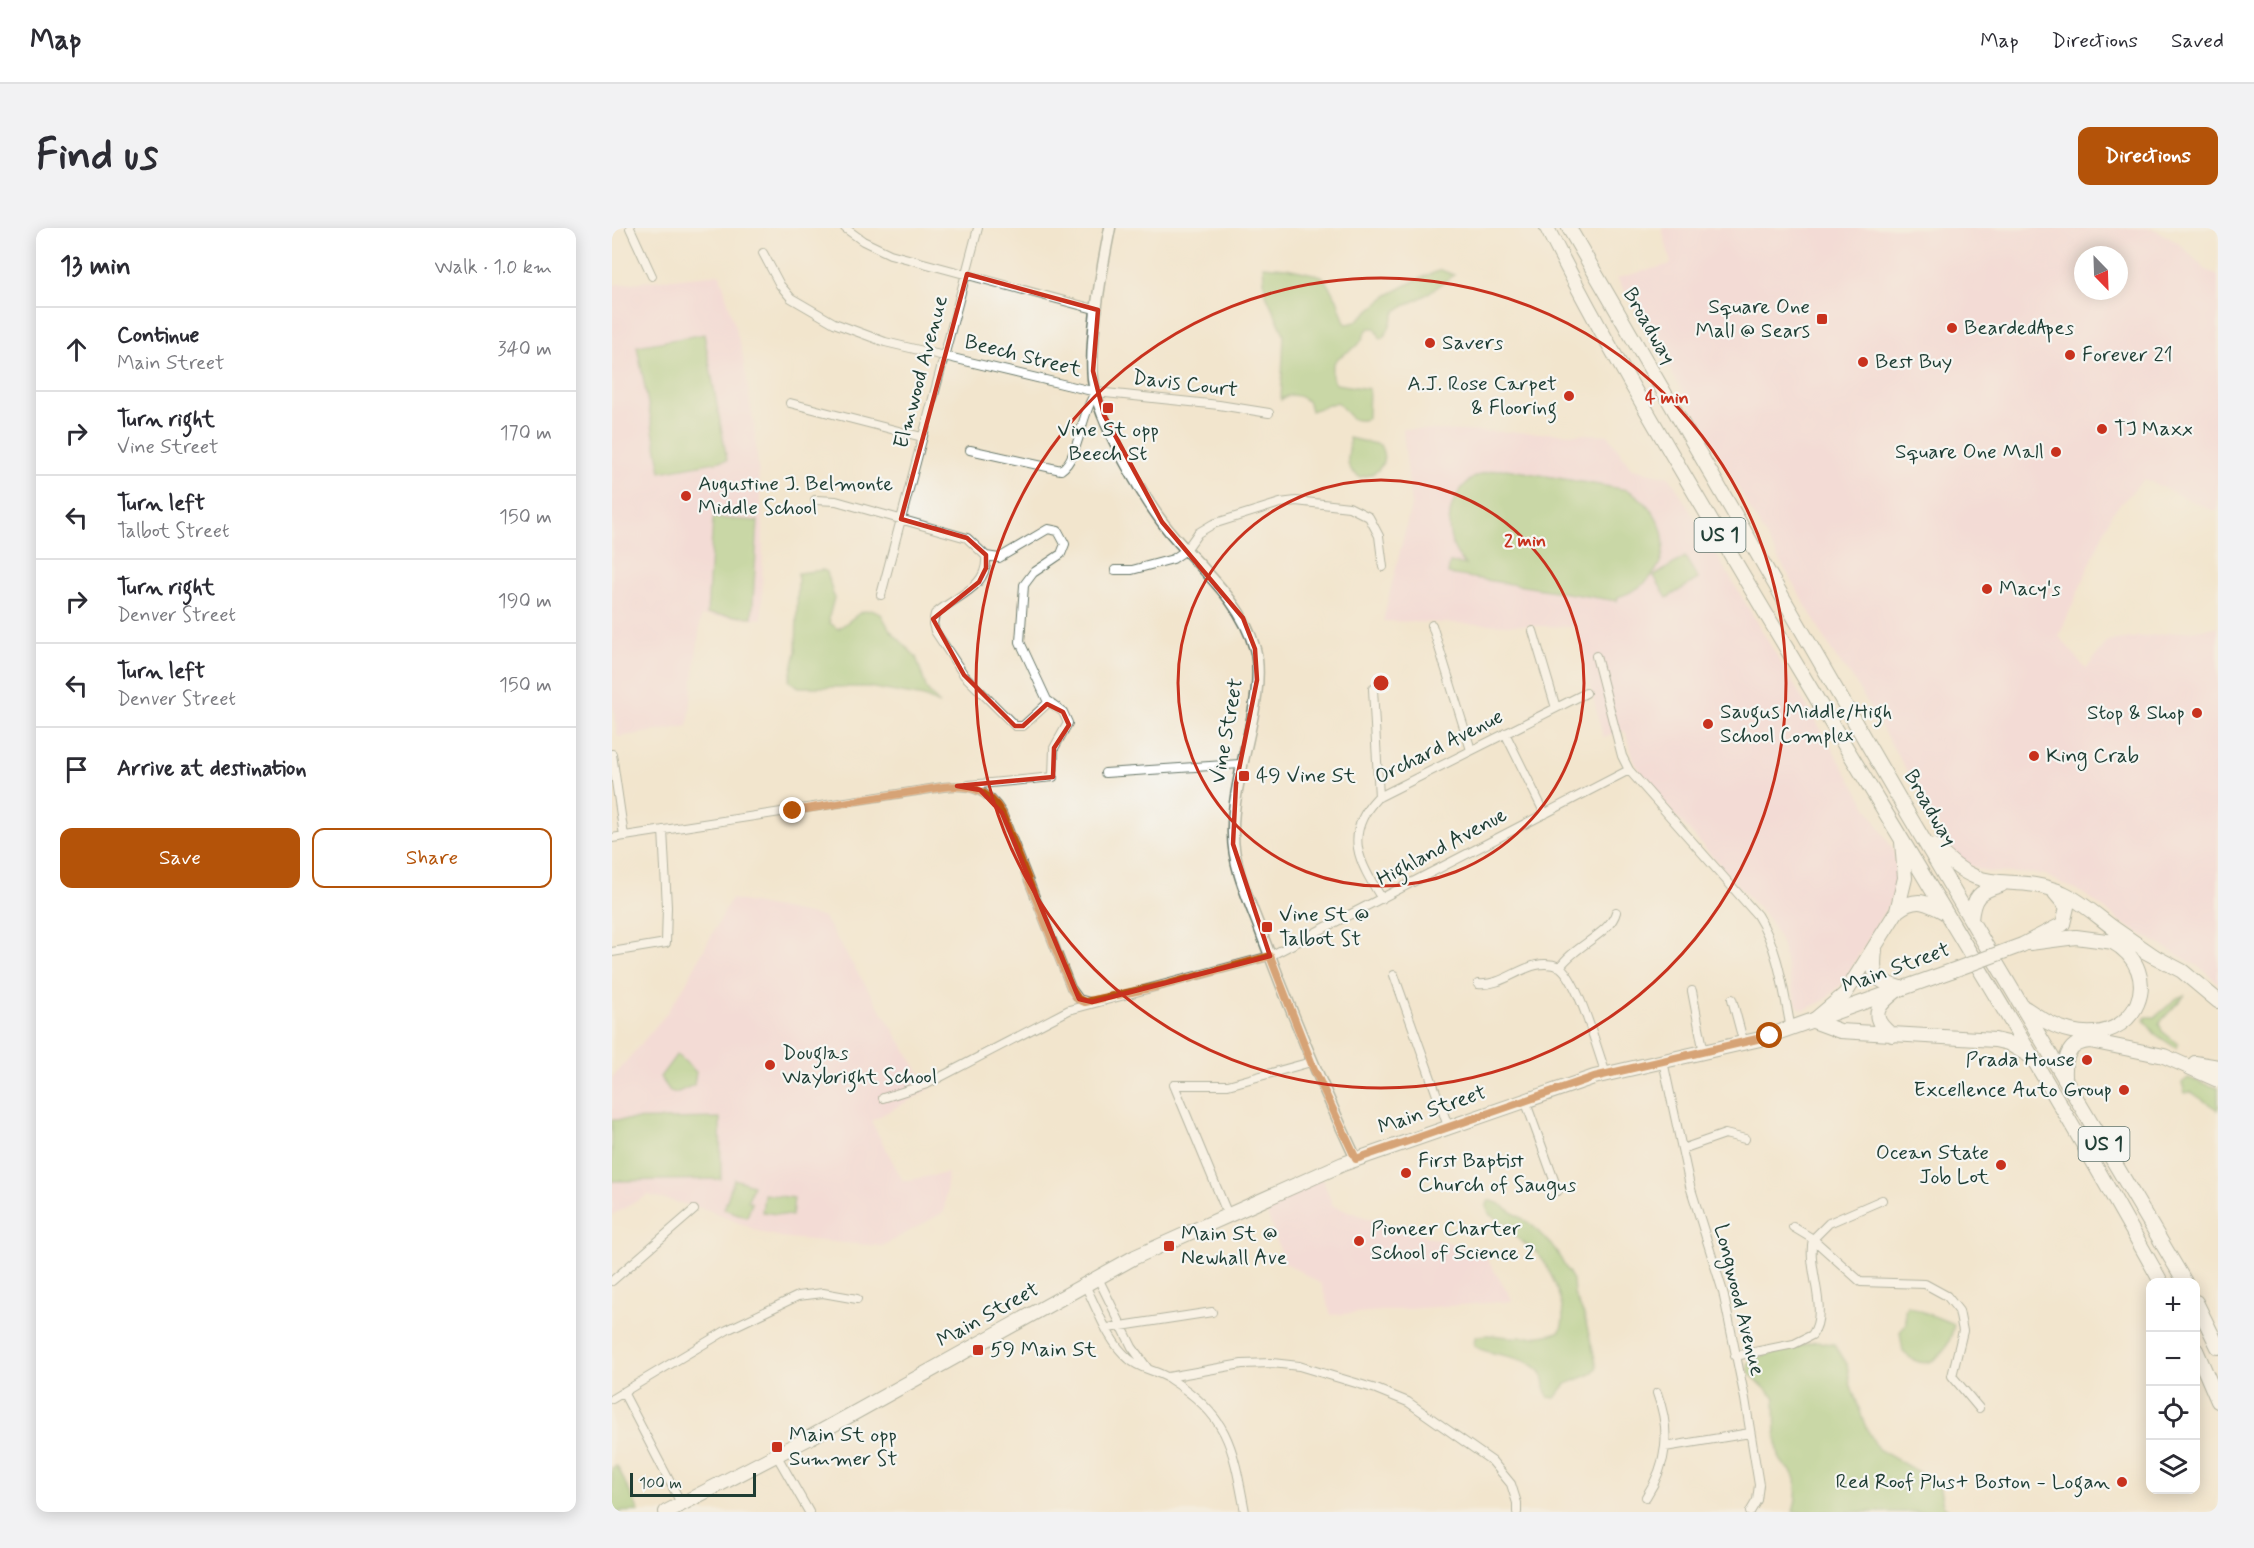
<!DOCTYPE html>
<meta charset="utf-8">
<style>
body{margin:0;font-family:Mynerve,sans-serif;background:#f2f2f3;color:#2b2b33}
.controls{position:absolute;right:18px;bottom:18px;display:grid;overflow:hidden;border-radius:12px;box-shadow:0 3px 15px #0003}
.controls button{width:54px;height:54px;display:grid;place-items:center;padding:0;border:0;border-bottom:2px solid #e1e1e2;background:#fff;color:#2b2b33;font:30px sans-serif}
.compass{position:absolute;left:1462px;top:18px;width:54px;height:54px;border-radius:50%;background:#fff;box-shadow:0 3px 15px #0003;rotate:157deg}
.scale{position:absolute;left:18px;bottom:15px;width:126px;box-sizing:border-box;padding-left:6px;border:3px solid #1f3d34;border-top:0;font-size:16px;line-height:21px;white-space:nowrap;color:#1f3d34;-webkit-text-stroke:4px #f6f6f2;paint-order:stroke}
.stop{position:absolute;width:18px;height:18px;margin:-14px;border:4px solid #b45309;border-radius:50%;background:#fff}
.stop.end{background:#b45309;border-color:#fff;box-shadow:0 2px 6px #0008}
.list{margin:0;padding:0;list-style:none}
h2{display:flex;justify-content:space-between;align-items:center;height:78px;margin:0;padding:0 24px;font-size:26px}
h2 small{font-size:20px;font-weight:400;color:#7c7c81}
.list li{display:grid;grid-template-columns:39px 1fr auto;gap:18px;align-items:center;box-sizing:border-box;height:84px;padding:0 24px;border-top:2px solid #e1e1e2}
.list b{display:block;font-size:22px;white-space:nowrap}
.list p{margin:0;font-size:20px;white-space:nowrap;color:#7c7c81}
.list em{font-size:20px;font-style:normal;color:#7c7c81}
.actions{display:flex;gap:12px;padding:18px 24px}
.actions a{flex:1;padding:14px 0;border:2px solid #b45309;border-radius:12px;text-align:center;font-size:21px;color:#b45309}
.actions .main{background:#b45309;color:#fff}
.icon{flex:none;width:33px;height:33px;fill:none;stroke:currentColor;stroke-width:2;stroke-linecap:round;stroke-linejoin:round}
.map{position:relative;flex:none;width:1606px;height:1284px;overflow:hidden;border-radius:12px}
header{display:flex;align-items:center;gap:36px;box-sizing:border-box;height:84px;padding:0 30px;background:#fff;border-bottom:2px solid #e1e1e2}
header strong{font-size:28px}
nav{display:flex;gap:33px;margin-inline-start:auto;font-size:21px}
.intro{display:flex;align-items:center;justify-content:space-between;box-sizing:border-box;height:144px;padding:0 36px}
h1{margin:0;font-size:42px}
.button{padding:15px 27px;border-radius:12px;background:#b45309;color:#fff;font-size:21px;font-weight:700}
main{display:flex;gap:36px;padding:0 36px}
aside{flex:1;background:#fff;border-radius:12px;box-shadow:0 3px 15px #0003}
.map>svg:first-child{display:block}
</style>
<header>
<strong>Map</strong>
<nav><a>Map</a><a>Directions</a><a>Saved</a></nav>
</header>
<div class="intro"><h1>Find us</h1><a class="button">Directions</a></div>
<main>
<aside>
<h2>13 min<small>Walk · 1.0 km</small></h2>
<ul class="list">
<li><svg class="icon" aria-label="ahead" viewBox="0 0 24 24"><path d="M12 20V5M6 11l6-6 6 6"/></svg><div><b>Continue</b><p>Main Street</p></div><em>340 m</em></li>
<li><svg class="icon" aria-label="right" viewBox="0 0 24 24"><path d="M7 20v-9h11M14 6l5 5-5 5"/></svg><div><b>Turn right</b><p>Vine Street</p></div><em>170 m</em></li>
<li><svg class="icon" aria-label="left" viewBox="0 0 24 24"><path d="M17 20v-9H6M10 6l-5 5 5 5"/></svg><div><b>Turn left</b><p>Talbot Street</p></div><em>150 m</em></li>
<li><svg class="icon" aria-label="right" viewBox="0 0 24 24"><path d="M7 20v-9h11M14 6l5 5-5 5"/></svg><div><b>Turn right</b><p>Denver Street</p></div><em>190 m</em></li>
<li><svg class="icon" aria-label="left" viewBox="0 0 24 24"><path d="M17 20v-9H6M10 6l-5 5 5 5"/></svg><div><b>Turn left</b><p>Denver Street</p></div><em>150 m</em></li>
<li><svg class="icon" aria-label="arrive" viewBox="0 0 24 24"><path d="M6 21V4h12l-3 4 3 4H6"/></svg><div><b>Arrive at destination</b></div></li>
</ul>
<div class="actions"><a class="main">Save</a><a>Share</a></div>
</aside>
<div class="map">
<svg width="1606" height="1284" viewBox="0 0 1606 1284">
<rect width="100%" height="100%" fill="#f6f6f2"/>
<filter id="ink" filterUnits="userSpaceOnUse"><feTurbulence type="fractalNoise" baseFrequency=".0167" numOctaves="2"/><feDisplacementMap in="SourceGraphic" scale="12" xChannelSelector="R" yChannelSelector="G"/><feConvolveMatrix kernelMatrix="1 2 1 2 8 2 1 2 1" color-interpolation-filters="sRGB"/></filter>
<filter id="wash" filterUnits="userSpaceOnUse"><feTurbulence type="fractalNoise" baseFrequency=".008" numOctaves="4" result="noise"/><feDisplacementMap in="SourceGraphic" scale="24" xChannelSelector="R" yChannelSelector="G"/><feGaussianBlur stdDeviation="1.35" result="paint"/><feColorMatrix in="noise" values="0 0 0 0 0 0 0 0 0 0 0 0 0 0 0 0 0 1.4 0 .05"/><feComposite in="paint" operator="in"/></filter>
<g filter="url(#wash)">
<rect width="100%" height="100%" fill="#f2e5cd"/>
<path fill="#f4cfdd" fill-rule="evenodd" d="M 1050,0 L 1535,0 L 1544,2 L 1566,15 L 1594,42 L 1606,47 L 1606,282 L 1599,282 L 1532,251 L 1500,285 L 1447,408 L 1474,441 L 1496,413 L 1606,399 L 1606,755 L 1589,740 L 1515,698 L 1472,666 L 1431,646 L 1376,644 L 1348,634 L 1240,449 L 1224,430 L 1005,50 L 1059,36 ZM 1471,27 L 1507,27 L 1507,63 L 1471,63 Z
M 108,46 L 130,123 L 142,197 L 151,295 L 150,391 L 89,388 L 76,498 L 6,509 L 0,471 L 0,57 Z
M 791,201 L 996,207 L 1020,241 L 1058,249 L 1282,624 L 1285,645 L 1281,669 L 1231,755 L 1213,772 L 1192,782 L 1185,778 L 1169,715 L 1157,692 L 1038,559 L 1023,535 L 1013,503 L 991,509 L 963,399 L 771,393 L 799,278 Z
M 119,671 L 211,689 L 318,861 L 259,893 L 291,953 L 336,945 L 332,984 L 270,1018 L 174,1010 L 151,1005 L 96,982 L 36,967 L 0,987 L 0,850 L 54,786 L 73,757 Z
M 710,950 L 721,978 L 789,1002 L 870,1023 L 901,1073 L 719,1087 L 709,1056 L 672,1034 L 651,974 Z"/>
<path fill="#97c675" stroke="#5b8254" stroke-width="1.5" d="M 651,38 L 675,40 L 710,48 L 725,71 L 733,95 L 736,96 L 743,94 L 776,67 L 806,51 L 829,42 L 842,47 L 812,68 L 785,82 C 777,91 780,103 769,111 L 763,100 L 757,100 C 752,104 751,112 746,117 C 734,127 717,128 720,149 L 724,156 L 757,161 L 756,188 L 755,191 C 737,196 736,184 725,174 L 699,183 L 697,175 C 689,167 678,164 669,172 L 672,106 L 653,64 Z
M 92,106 L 115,232 L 49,244 L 25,118 Z
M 737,210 L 768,217 C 778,235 766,247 748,249 C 727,237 740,225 737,210 Z
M 894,241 L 1016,262 C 1066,291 1064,351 1006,369 L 1005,373 L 836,346 L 838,334 L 854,337 C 830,313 832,274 858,252 C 869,244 882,242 894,241 Z
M 101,290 L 146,293 L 140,389 L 95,386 Z
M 1073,329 L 1086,351 L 1055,370 L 1042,348 Z
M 211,342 L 215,344 L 222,370 L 217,389 L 218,395 L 226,401 L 249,384 L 259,382 L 269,386 L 278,402 L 304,429 L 315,462 L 327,476 L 312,469 L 256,459 L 187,459 L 177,453 L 184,424 L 186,345 Z
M 1573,767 L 1547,795 L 1550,803 L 1566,816 L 1564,820 L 1543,806 L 1532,792 L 1534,789 L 1543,789 L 1565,770 Z
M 65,826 L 84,844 L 82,857 L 64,865 L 58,863 L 48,849 Z
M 1576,850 L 1606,860 L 1606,882 L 1579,864 L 1573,865 L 1570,855 Z
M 108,890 L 109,951 L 0,953 L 0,892 Z
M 122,951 L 141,957 L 136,973 L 140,975 L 135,989 L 112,981 Z
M 152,966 L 182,970 L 180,988 L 150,984 Z
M 877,972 L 888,976 L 920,997 L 943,1021 L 961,1052 L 962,1066 L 972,1087 L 985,1139 L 979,1146 L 954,1156 L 943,1170 L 936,1169 C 932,1162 934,1153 930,1146 C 916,1125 874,1129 862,1117 L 863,1109 C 875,1105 884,1108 896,1109 C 911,1110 934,1109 948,1103 C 958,1083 938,1039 924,1024 C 914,1014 902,1013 898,998 L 878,987 L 874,979 Z
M 1296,1078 L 1342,1096 C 1337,1123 1318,1150 1291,1124 L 1288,1104 L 1294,1095 L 1293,1082 Z
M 1203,1114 L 1222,1116 L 1235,1136 L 1238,1155 L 1253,1197 L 1266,1221 L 1327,1256 L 1331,1277 L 1339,1284 L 1181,1284 C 1185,1272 1187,1252 1178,1242 C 1173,1237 1169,1236 1167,1228 C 1162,1205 1164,1191 1163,1170 L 1137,1145 L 1136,1135 L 1143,1130 Z
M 5,1238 L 27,1283 L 0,1284 L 0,1240 Z"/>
</g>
<g filter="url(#ink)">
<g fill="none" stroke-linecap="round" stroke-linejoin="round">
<defs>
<path id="minor" d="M 18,0 L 40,48
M 233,0 L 251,13 L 278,26 L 486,82
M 151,25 L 168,57 L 179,70 L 222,95 L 273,114 L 484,164 L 607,177 L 657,185
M 178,175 L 310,209
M 358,222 L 449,242 C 467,231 469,184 484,164
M 203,272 L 224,273 L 355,310 L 374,328
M 374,328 C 377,360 343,368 323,386 L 321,396 L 323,403 L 352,447 L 403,498 L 411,498 L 437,474
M 503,342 L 520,342 L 561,331 L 574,322 L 586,305 L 601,296 L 668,275 L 684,273 L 737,279 L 757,289 L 767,308 L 771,339
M 269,367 L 366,0
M 820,397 L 859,522
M 921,403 L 944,480
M 984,428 L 1010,528 L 1017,542 L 1145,687 C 1167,721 1171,761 1179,801
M 761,461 L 767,569
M 893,505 L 933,586
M 0,526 L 12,608
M 493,545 L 628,536
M 357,557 L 441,549 L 442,520 L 456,495 L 451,484 L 435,472 L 408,414 L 412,357 L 421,345 L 449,326 L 453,316 L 446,303 L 436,301 L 387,330 L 374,328
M 0,610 L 331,559 C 357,556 376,561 390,585 L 459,760 L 467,771 L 477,774
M 770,671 C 748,635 730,607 765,570 L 974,465
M 0,724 L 54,715 L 55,679 L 51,602
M 782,747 L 836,898
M 866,756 C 896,759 917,726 948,739
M 1080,763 L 1092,825
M 1120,771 L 1132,816
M 1051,833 L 1078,958 L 1111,1064 L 1133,1171 L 1147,1257 L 1145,1272 L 1138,1284
M 994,846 C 985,822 967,753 948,739 C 962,718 999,705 1004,684
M 271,870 L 315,856 L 457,782 L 658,728 L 1017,542
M 913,872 L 946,963
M 1070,921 L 1113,906 L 1133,911
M 616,987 L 562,857 L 616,857 L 699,834
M 1181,999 L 1201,1011 L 1249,1054 L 1313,1056 L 1335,1068 L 1347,1083 L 1351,1103 L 1340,1148 L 1367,1180
M 486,1050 L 520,1119 L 536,1141
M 0,1053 L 82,982
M 473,1057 C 485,1080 496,1114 517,1131 C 529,1142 545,1142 558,1151 C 617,1188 621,1219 633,1284
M 496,1100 L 600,1084
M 1123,1128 L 1182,1116 L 1200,1107 C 1218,1083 1194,1040 1201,1011 L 1217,995 L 1270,972
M 556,1149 L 630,1136 L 660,1135 L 687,1138 L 764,1161 L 796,1174 L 880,1233 L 899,1256 L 905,1275 L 905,1284
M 11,1164 L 70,1277
M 0,1171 L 115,1102 L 186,1068 L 211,1065 L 245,1071
M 1053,1219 L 1138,1205
M 165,1228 L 197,1284
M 1034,1269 C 1056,1235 1059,1203 1045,1165"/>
<path id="tertiary" d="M 498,0 C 490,40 477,111 481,151 C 485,192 536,280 564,311 C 595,346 630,375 643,421 C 656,468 619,550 621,606 C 621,642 640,678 652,712 C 680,786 710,859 744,931"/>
<path id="primary" d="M 1418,715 L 1464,709 L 1509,715
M 1532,723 L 1570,743 L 1606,773
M 54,1284 L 199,1209 L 523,1029 L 731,936 L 982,849 L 1148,811 L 1339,743"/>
<path id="trunk" d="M 935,0 C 989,108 1051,211 1112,315 C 1257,562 1411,804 1549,1054
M 957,0 L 1292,579 L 1573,1054
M 1290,614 L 1293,650 L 1285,683 L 1233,766 L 1201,793 L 1228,803 L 1383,812 L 1396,815 L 1418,828
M 1323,618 C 1373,674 1396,642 1451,665 C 1469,673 1485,688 1500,699 C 1514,709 1528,718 1542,728
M 1285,683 C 1304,668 1315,674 1334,685
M 1359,692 C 1361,669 1367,663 1389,657
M 1410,717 L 1451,696 L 1455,679 L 1443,665
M 1263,722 C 1260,748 1262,752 1288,760
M 1413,780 C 1428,790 1441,799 1459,803 C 1525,819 1556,744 1499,713
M 1280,807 C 1253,787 1268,775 1288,760
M 1583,835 L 1606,839
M 1453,848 C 1452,830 1457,814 1478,813 L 1552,828 L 1606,852
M 1584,1074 L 1606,1119
M 1584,1122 L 1606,1173"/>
</defs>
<use href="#minor" stroke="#69786a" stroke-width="10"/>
<use href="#tertiary" stroke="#69786a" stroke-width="13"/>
<use href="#primary" stroke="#69786a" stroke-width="16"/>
<use href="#trunk" stroke="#69786a" stroke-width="16"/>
<use href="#minor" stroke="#fff" stroke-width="8"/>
<use href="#tertiary" stroke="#fff" stroke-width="10"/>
<use href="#primary" stroke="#fff" stroke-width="14"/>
<use href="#trunk" stroke="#fff" stroke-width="14"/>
<defs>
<path id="primary-bridge" d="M 1339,743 L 1410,717"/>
</defs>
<use href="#primary-bridge" stroke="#69786a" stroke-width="16" stroke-linecap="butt"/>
<use href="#primary-bridge" stroke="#fff" stroke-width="14"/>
</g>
</g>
<g fill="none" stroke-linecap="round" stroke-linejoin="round" filter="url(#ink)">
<path stroke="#b45309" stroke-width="8" d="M 181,583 L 331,559 C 357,556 376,561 390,585 L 459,760 L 466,771 L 473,774 L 552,757 L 658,728 L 701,839 L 744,931 L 982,849 L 1158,808"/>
</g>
<path d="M0 0H1606V1284H0ZM 355,46 L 486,82 L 481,143 L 492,187 L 550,294 L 631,390 L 643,421 L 645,452 L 624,556 L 621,616 L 658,728 L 480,774 L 467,771 L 390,585 L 368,562 L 345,558 L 441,549 L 442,520 L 457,497 L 451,484 L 435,476 L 411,498 L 403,498 L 352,447 L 321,391 L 367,354 L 374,340 L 374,327 L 355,310 L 289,291 Z" fill="#f2e5cd" fill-opacity=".55" fill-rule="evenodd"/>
<path fill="none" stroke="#c8321e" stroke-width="4.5" stroke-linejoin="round" d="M 355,46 L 486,82 L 481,143 L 492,187 L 550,294 L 631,390 L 643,421 L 645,452 L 624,556 L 621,616 L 658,728 L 480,774 L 467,771 L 390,585 L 368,562 L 345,558 L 441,549 L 442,520 L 457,497 L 451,484 L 435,476 L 411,498 L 403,498 L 352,447 L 321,391 L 367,354 L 374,340 L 374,327 L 355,310 L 289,291 Z"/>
<g fill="none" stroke="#c8321e" stroke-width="3">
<circle cx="769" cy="455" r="203"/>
<circle cx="769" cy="455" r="405"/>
</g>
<g fill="#c8321e" stroke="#f6f6f2" stroke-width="2">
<rect x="1204" y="85" width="12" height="12" rx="3"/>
<circle cx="1340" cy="100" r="6"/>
<circle cx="818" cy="115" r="6"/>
<circle cx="1458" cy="127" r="6"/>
<circle cx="1251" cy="134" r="6"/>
<circle cx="957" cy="168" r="6"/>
<rect x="490" y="174" width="12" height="12" rx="3"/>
<circle cx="1490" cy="201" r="6"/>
<circle cx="1444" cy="224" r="6"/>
<circle cx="74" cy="268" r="6"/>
<circle cx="1375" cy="361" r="6"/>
<circle cx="1585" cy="485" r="6"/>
<circle cx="1096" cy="496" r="6"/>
<circle cx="1422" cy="528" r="6"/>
<rect x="626" y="542" width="12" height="12" rx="3"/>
<rect x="649" y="693" width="12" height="12" rx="3"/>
<circle cx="1475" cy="832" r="6"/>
<circle cx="158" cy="837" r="6"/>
<circle cx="1512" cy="862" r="6"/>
<circle cx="1389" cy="937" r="6"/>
<circle cx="794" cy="945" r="6"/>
<circle cx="747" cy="1013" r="6"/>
<rect x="551" y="1012" width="12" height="12" rx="3"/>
<rect x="360" y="1116" width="12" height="12" rx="3"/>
<rect x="159" y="1213" width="12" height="12" rx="3"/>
<circle cx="1510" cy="1254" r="6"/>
</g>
<g text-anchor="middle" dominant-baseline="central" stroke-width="4.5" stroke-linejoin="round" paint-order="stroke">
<g fill="#f6f6f2" stroke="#60746d" stroke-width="1.5">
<rect x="1082.5" y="290" width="51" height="34" rx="4.5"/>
<rect x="1466.5" y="899" width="51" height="34" rx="4.5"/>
</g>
<g font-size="20" font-weight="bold" fill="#1f3d34">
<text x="1108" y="307">US 1</text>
<text x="1492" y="916">US 1</text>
</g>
<g font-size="21" fill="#1f3d34" stroke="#f6f6f2" text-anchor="start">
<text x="1198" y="79" text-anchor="end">Square One<tspan x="1198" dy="24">Mall @ Sears</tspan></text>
<text x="1352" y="100">BeardedApes</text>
<text x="830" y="115">Savers</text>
<text x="1470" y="127">Forever 21</text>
<text x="1263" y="134">Best Buy</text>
<text x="945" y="156" text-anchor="end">A.J. Rose Carpet<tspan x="945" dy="24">&amp; Flooring</tspan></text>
<text x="1502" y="201">TJ Maxx</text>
<text x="496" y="202" text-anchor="middle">Vine St opp<tspan x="496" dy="24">Beech St</tspan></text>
<text x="1432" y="224" text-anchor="end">Square One Mall</text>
<text x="86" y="256">Augustine J. Belmonte<tspan x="86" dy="24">Middle School</tspan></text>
<text x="1387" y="361">Macy's</text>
<text x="1108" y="484">Saugus Middle/High<tspan x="1108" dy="24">School Complex</tspan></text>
<text x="1573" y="485" text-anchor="end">Stop &amp; Shop</text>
<text x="1434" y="528">King Crab</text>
<text x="644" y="548">49 Vine St</text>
<text x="667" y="687">Vine St @<tspan x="667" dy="24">Talbot St</tspan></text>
<text x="170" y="825">Douglas<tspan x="170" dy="24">Waybright School</tspan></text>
<text x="1463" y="832" text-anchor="end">Prada House</text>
<text x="1500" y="862" text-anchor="end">Excellence Auto Group</text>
<text x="1377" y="925" text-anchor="end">Ocean State<tspan x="1377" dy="24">Job Lot</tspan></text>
<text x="806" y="933">First Baptist<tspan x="806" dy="24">Church of Saugus</tspan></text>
<text x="759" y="1001">Pioneer Charter<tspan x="759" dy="24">School of Science 2</tspan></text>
<text x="569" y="1006">Main St @<tspan x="569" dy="24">Newhall Ave</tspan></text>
<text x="378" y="1122">59 Main St</text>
<text x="177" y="1207">Main St opp<tspan x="177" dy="24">Summer St</tspan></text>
<text x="1498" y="1254" text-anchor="end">Red Roof Plus+ Boston - Logan</text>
</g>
<g font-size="21" fill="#1f3d34" stroke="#f6f6f2">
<text transform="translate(1037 98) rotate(60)">Broadway</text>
<text transform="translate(411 128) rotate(14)">Beech Street</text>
<text transform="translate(309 144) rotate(-75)">Elmwood Avenue</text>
<text transform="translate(573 156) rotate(7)">Davis Court</text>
<text transform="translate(615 503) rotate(-80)">Vine Street</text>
<text transform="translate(827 519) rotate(-27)">Orchard Avenue</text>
<text transform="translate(1318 580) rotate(60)">Broadway</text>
<text transform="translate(830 619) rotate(-28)">Highland Avenue</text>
<text transform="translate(1284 740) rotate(-20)">Main Street</text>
<text transform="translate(820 882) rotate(-19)">Main Street</text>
<text transform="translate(1127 1072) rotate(76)">Longwood Avenue</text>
<text transform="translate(376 1087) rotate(-29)">Main Street</text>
</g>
</g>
<circle cx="769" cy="455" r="9" fill="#c8321e" stroke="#f6f6f2" stroke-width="3"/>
<g font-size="18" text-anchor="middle" font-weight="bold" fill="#c8321e" stroke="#f6f6f2" stroke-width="4.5" stroke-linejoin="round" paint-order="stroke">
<text x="1055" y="175">4 min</text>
<text x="913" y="318">2 min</text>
</g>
</svg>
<div class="controls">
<button>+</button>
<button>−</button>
<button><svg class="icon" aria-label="locate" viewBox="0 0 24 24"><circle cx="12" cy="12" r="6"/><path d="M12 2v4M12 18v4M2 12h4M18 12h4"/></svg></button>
<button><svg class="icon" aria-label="layers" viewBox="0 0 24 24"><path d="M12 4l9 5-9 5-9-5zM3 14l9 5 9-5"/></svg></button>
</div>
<svg class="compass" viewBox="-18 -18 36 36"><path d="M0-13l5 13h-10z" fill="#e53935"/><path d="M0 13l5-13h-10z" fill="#7c7c81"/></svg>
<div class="scale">100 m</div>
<div class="stop" style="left:1158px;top:808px"></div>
<div class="stop end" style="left:181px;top:583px"></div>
</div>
</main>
